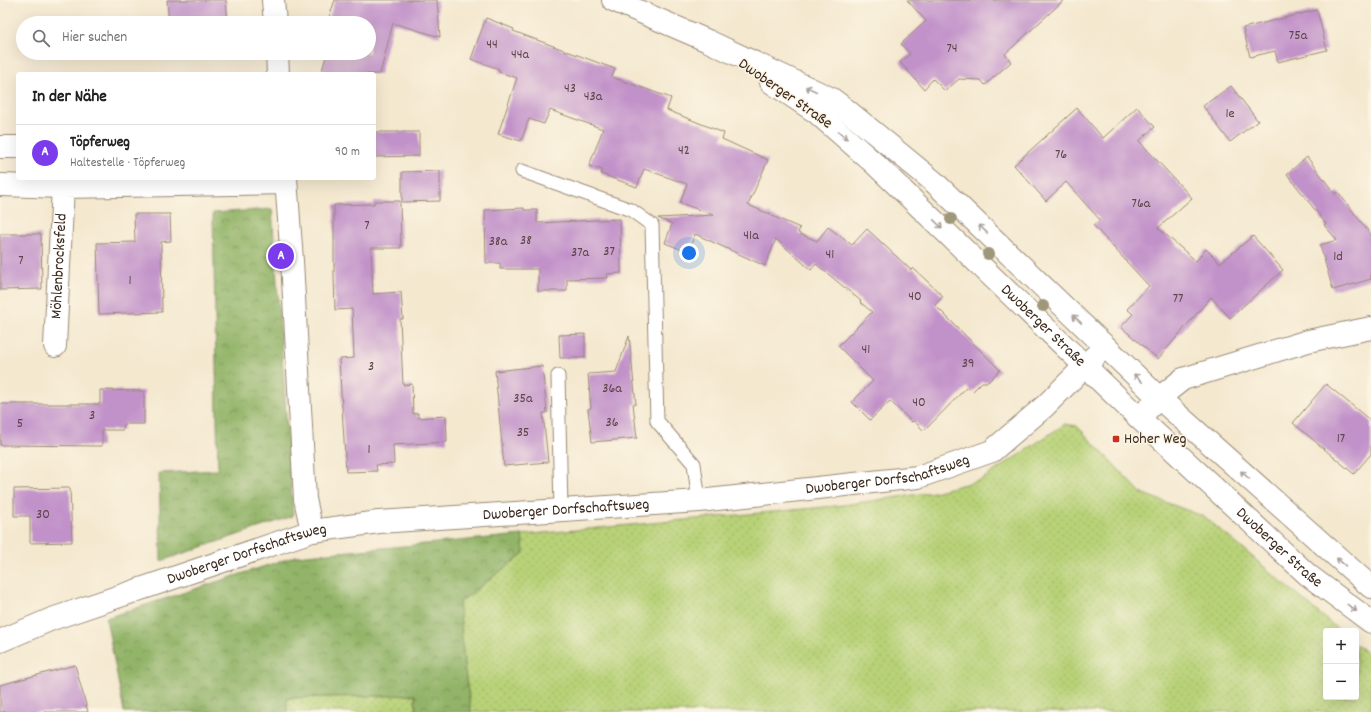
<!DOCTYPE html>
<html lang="de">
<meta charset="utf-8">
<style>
body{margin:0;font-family:Dekko,sans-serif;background:#f2f2f2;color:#202124}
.controls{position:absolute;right:12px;bottom:12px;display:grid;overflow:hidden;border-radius:4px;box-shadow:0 4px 16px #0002}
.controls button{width:36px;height:36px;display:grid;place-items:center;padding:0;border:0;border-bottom:1px solid #e0e0e0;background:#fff;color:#202124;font:20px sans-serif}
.you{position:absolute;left:689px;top:253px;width:14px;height:14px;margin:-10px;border:3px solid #fff;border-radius:50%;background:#1a73e8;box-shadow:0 0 0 6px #1a73e833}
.badge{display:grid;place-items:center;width:26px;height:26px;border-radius:50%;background:#7c3aed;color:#fff;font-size:13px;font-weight:700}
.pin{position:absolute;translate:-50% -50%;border:2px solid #fff;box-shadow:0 1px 4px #0006}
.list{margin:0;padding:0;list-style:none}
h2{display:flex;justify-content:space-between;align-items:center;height:52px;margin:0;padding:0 16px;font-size:17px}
h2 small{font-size:13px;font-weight:400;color:#757577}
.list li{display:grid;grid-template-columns:26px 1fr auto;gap:12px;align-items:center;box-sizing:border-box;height:56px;padding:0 16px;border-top:1px solid #e0e0e0}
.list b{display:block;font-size:15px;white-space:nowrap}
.list p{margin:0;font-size:13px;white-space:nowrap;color:#757577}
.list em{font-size:13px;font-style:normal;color:#757577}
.icon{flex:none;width:22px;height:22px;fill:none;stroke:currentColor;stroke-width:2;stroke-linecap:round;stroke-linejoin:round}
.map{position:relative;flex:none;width:1371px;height:712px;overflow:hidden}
.search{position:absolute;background:#fff;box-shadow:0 4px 16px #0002;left:16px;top:16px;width:360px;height:44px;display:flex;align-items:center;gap:10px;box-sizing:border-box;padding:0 14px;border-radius:22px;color:#757577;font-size:15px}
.panel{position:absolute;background:#fff;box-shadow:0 4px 16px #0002;left:16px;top:72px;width:360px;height:108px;border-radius:4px}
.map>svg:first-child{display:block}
</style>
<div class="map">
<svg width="1371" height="712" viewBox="0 0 1371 712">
<defs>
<pattern id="grass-dots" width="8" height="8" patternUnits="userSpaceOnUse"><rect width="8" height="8" fill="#b8d278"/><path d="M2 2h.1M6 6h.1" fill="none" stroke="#9fb467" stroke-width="1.8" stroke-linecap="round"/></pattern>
<pattern id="forest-crowns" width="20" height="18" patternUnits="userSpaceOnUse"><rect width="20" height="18" fill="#92b468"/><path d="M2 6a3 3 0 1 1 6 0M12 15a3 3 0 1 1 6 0" fill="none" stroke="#789355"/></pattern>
</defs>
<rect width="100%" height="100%" fill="#fcf5e5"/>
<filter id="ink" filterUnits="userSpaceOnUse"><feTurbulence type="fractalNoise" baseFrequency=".025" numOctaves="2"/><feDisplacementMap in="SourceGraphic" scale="8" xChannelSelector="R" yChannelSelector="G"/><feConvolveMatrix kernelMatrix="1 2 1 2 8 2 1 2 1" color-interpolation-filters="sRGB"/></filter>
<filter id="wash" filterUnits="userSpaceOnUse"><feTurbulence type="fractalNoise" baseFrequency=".012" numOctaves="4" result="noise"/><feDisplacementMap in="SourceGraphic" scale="16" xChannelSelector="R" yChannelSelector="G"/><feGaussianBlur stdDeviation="0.9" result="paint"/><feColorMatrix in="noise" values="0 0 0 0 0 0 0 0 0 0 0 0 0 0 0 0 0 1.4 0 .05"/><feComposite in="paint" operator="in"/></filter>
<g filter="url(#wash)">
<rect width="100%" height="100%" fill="#f4e8cf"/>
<path fill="url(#grass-dots)" stroke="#7a7e4b" d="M 1065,424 L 1077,426 L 1141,493 L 1205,517 L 1340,631 L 1326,631 L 1326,697 L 1356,697 L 1356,644 L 1371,657 L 1371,712 L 471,712 L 464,665 L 459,603 L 524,553 L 522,535 L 836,506 L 934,492 L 981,480 Z
M 415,695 L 416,712 L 287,712 L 287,698 Z"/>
<path fill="url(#forest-crowns)" stroke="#666f43" d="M 272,209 L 293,516 L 161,561 L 159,473 L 218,470 L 213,213 Z
M 522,535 L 524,553 L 459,603 L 464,665 L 471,712 L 416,712 L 415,695 L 287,698 L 287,712 L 124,712 L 106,618 L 296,556 Z"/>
<g id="blocks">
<path fill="#c191c9" d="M 167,0 L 226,0 L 228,23 L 169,23 Z
M 335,0 L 437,0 L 440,37 L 393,23 L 380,74 L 321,74 L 327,53 L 369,53 L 369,23 L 327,23 Z
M 907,0 L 1064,0 L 1005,54 L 1011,62 L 985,85 L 981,80 L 959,79 L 945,91 L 933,79 L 924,89 L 900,62 L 910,54 L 901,44 L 926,21 Z
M 1317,10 L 1327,50 L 1278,62 L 1275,51 L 1250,57 L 1243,28 Z
M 486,18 L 514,29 L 513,31 L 615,69 L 612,77 L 671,98 L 667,110 L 724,133 L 722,139 L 768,160 L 748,205 L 767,213 L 771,213 L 770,215 L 800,228 L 798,233 L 817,241 L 828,227 L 852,245 L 867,229 L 911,270 L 913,268 L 943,296 L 935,305 L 1000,370 L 988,382 L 982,382 L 972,392 L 967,387 L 924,431 L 914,421 L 912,422 L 890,401 L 870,420 L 852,402 L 873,381 L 838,346 L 872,312 L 860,302 L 861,301 L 816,264 L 811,270 L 776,239 L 765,266 L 695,234 L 688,252 L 665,243 L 672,224 L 658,218 L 714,215 L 680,203 L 687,184 L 644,169 L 637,187 L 601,174 L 602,170 L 589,166 L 603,129 L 550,110 L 544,124 L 529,119 L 521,141 L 498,134 L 517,78 L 499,72 L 499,69 L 471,59 Z
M 1231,86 L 1258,121 L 1230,142 L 1203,106 Z
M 1137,107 L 1155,127 L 1139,141 L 1192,198 L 1158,228 L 1196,261 L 1206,249 L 1220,263 L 1253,236 L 1283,270 L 1230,318 L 1211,297 L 1158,359 L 1121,327 L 1133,314 L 1127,309 L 1149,286 L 1093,225 L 1100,220 L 1066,182 L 1046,201 L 1014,165 L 1077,108 L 1103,138 Z
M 374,132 L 419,132 L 419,156 L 374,157 Z
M 1307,157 L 1335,194 L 1338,192 L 1371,235 L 1371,279 L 1333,290 L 1320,245 L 1337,240 L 1324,225 L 1326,224 L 1287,174 Z
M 440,171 L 440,201 L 402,202 L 402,172 Z
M 374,201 L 400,201 L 401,248 L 371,248 L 373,294 L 401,292 L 403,319 L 400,319 L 403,385 L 412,384 L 413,414 L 418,413 L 418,418 L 446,416 L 447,442 L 393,445 L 394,464 L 376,465 L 377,471 L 346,472 L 339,359 L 354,358 L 352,309 L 335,310 L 334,276 L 334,205 L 374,204 Z
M 524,208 L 524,210 L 537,210 L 537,223 L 620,219 L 621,273 L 607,274 L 608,278 L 567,279 L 567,291 L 538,291 L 538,269 L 500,269 L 500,263 L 486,263 L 485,210 Z
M 134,214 L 170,214 L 171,241 L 161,242 L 162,312 L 99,314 L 97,243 L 135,242 Z
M 0,234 L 41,234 L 42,289 L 0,290 Z
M 585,334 L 585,358 L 560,358 L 559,335 Z
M 629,336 L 636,404 L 633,404 L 637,438 L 592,442 L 588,409 L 591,408 L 588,374 L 616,372 Z
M 542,366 L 547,413 L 543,413 L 548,462 L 504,466 L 495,371 Z
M 1326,384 L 1371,421 L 1371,454 L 1354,474 L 1293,423 Z
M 100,390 L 144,391 L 144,424 L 124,424 L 123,430 L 102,430 L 102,446 L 0,445 L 0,404 L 100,404 Z
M 70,488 L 72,542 L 30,543 L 30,516 L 14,516 L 14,489 Z
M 75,665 L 88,712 L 0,712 L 0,685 Z"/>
</g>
</g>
<g filter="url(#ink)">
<use href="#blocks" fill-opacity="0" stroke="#988976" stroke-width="1"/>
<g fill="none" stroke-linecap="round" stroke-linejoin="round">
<defs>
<path id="service" d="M 522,171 L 631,210 L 652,225 L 657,421 L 694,464 L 699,501
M 558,376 L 561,510"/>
<g id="minor">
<path d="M 273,0 L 275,23"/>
<path d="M 277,53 L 278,74"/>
<path d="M 0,147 L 18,147"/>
<path d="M 286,178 L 292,261 L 305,499 L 312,531"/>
<path d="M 0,185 L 63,187"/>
<path id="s1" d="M 55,346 L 63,187 L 286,183"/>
<path d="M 1139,418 L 1159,398 L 1183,379 L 1308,341 L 1371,328"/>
<path id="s2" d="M 0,641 L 52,619 L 312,531 L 379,522 L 699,501 L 918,477 L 992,451 L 1045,406 L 1105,346"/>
</g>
<g id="tertiary">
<path d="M 613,0 L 708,41 L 832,99 L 844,108 L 933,181 L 1159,398 L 1371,587"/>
<path id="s3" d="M 771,82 L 816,112 L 875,164 L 1139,418 L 1308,575 L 1371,622"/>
</g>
</defs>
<use href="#service" stroke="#988976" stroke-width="15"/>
<use href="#minor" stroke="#988976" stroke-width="24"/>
<use href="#tertiary" stroke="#988976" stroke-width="24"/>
<use href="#service" stroke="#fff" stroke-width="13"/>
<use href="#minor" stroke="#fff" stroke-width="22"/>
<use href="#tertiary" stroke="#fff" stroke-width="22"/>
</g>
<g fill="#9f977a">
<circle cx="951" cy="219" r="6"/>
<circle cx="988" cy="254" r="6"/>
<circle cx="1043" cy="306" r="6"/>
</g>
<defs><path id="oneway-shaft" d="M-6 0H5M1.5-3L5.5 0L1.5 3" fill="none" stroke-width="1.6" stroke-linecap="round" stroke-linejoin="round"/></defs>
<g stroke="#a79f9a">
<use href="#oneway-shaft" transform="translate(811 89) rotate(-155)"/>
<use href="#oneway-shaft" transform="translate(843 135) rotate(41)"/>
<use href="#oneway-shaft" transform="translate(938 224) rotate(44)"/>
<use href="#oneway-shaft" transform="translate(983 229) rotate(-136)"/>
<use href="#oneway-shaft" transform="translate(1077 319) rotate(-136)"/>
<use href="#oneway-shaft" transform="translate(1138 378) rotate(-136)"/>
<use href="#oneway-shaft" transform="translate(1245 475) rotate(-138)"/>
<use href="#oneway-shaft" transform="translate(1341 562) rotate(-139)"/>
<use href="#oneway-shaft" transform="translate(1352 608) rotate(37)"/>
</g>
</g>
<rect fill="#c8321e" stroke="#fcf5e5" stroke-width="1.5" x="1112" y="435" width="8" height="8" rx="2"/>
<g text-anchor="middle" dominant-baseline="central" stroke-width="3" stroke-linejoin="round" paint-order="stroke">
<g font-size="14" fill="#5c4449">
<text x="1298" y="36">75a</text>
<text x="492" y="45">44</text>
<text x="952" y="49">74</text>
<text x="520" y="55">44a</text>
<text x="570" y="89">43</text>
<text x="593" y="97">43a</text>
<text x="1230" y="114">1e</text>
<text x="684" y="151">42</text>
<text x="1061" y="155">76</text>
<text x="1141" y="204">76a</text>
<text x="367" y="226">7</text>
<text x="751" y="236">41a</text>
<text x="526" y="241">38</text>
<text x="498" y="242">38a</text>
<text x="609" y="252">37</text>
<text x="580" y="253">37a</text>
<text x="830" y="255">41</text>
<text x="1338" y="257">1d</text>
<text x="21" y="261">7</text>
<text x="130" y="281">1</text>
<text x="915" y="297">40</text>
<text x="1178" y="299">77</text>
<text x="866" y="350">41</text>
<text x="968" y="364">39</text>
<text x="371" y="367">3</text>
<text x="612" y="389">36a</text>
<text x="523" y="399">35a</text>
<text x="919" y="403">40</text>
<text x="92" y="416">3</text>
<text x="612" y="423">36</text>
<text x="20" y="424">5</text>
<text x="523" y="433">35</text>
<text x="1341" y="439">17</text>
<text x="369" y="450">1</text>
<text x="43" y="515">30</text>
</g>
<g font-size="16" fill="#3b2a1e" stroke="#fcf5e5">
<text transform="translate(785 94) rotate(35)">Dwoberger Straße</text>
<text stroke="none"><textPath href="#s1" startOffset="80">Möhlenbrocksfeld</textPath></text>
<text stroke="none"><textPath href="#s3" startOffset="366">Dwoberger Straße</textPath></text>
<text stroke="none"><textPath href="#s2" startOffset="910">Dwoberger Dorfschaftsweg</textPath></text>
<text stroke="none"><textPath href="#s2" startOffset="586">Dwoberger Dorfschaftsweg</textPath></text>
<text stroke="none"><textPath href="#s3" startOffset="690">Dwoberger Straße</textPath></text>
<text stroke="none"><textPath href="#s2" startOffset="262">Dwoberger Dorfschaftsweg</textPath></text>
</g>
<g font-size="16" fill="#3b2a1e" stroke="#fcf5e5" text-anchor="start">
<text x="1124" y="439">Hoher Weg</text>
</g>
</g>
</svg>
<div class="controls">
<button>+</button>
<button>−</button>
</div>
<div class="you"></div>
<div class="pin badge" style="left:281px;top:256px">A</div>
<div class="search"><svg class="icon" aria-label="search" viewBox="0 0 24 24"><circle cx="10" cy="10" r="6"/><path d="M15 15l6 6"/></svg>Hier suchen</div>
<section class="panel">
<h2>In der Nähe<small></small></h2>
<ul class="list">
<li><span class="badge">A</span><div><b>Töpferweg</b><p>Haltestelle · Töpferweg</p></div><em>90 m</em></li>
</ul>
</section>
</div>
